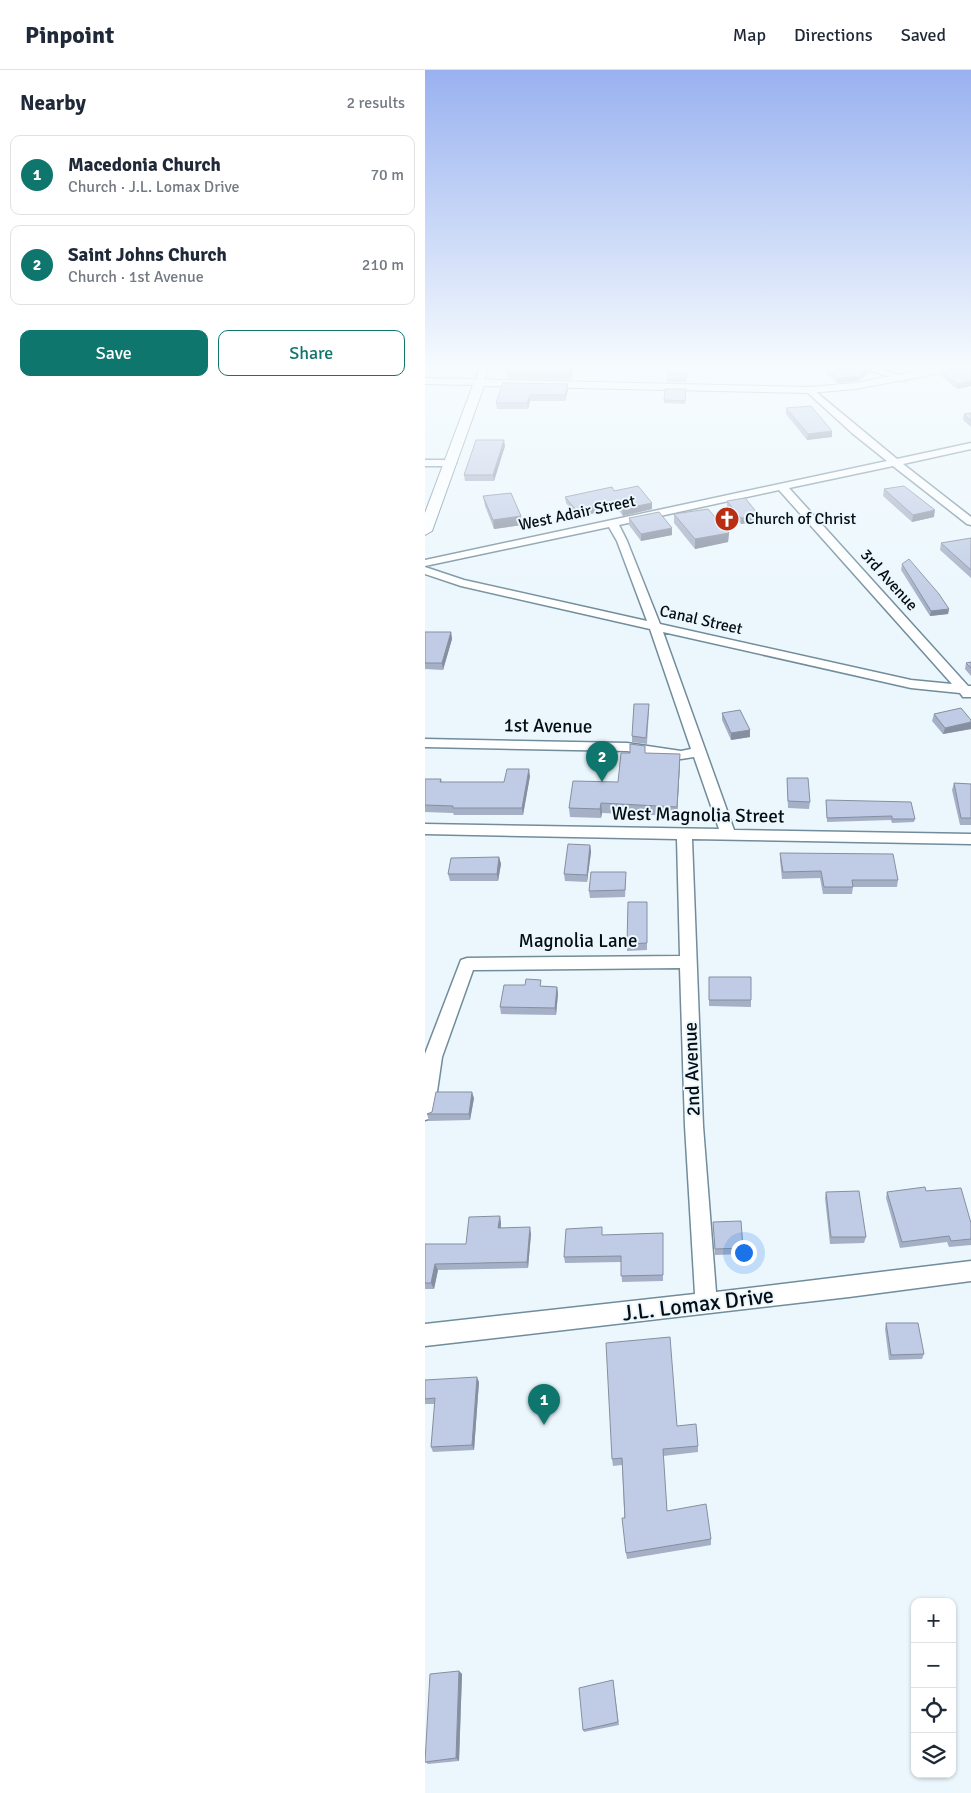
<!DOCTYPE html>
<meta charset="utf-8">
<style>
body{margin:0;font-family:Signika,sans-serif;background:#f2f2f3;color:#1f2937}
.controls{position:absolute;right:15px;bottom:15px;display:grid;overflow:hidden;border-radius:10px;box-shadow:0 1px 4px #0004}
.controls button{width:45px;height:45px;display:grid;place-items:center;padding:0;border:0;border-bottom:1px solid #e0e1e3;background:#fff;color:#1f2937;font:25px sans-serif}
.you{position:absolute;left:318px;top:1182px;width:18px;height:18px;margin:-12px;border:4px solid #fff;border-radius:50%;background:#1a73e8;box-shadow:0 0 0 8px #1a73e833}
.badge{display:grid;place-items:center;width:32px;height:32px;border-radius:50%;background:#0f766e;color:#fff;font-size:16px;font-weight:700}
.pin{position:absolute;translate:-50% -41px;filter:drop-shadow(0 1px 2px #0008)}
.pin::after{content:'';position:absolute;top:26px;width:18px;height:15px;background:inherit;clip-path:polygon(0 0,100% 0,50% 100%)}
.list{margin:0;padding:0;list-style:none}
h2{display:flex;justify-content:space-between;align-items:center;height:65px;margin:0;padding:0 20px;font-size:21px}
h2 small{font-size:16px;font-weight:400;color:#747a83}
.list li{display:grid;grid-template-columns:32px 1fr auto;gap:15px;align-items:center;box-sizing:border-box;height:80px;margin:0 10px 10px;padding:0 10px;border:1px solid #e0e1e3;border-radius:10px}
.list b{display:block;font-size:19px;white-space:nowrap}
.list p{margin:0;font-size:16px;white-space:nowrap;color:#747a83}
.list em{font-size:16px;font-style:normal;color:#747a83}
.actions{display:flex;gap:10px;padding:15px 20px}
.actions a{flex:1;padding:11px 0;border:1px solid #0f766e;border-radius:10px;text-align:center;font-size:18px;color:#0f766e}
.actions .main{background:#0f766e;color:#fff}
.icon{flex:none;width:28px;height:28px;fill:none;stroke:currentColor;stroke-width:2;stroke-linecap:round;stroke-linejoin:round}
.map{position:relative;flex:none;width:546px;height:1723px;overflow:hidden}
header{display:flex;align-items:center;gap:30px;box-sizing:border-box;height:70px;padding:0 25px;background:#fff;border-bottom:1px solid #e0e1e3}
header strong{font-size:24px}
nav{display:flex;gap:28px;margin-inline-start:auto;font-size:18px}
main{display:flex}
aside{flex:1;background:#fff}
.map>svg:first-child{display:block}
</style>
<header>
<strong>Pinpoint</strong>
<nav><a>Map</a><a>Directions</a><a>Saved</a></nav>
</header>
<main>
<aside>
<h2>Nearby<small>2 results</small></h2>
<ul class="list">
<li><span class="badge">1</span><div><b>Macedonia Church</b><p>Church · J.L. Lomax Drive</p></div><em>70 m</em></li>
<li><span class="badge">2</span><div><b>Saint Johns Church</b><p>Church · 1st Avenue</p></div><em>210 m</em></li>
</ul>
<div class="actions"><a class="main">Save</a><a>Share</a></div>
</aside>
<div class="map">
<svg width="546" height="1723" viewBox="0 0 546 1723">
<rect width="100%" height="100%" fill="#ebf7fd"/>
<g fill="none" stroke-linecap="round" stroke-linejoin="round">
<defs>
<path id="minor" d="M 54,298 L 62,298 L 59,312 L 55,315 L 51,312 Z
M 438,298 L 452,298 L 483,308 L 479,311 Z
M 385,317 L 472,389 L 546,373 L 546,379 L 478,394 L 546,447 L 546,455 L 542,454 L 468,396 L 364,418 L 543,616 L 546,616 L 546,627 L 538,627 L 535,623 L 486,618 L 238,562 L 309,760 L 546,764 L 546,774 L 267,769 L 278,1056 L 291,1222 L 546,1191 L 546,1211 L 424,1227 L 0,1276 L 0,1254 L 270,1224 L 260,1056 L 255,898 L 48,900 L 17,987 L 9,1042 L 7,1048 L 0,1050 L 0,984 L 36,890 L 42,888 L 255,886 L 252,769 L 0,764 L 0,754 L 294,759 L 269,687 L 256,689 L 202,681 L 0,677 L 0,669 L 202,673 L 256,681 L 266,679 L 225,559 L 36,516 L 0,504 L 0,497 L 39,510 L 222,551 L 192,471 L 184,457 L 0,496 L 0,490 L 462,391 L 427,363 L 382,322 L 381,320 ZM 354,420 L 527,614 L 486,610 L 235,554 L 202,471 L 194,455 Z
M 0,390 L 26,390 L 31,393 L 26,396 L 0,396 Z"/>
<path id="tertiary" d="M 510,298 L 533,298 L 528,301 L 430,319 L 385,323 L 59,316 L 7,461 L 0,465 L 0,443 L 48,315 L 0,314 L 0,308 L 385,317 L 430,313 Z"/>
</defs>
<use href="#minor" stroke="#718c9b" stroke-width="3"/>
<use href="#tertiary" stroke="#718c9b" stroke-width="2"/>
<use href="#minor" fill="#fff" fill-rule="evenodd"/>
<use href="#tertiary" fill="#fff" fill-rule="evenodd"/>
</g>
<path fill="#a5afc5" d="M 0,298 L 25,298 L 24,299 L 0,299 Z
M 81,298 L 148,298 L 146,310 L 82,308 Z
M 443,298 L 443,303 L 433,311 L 412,313 L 402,304 L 402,299 Z
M 546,298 L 546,316 L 532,319 L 515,305 L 516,300 Z
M 262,303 L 261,312 L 242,312 L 242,309 Z
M 78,313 L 143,320 L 140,331 L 105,331 L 103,339 L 72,339 L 71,333 Z
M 261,319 L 260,334 L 239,333 L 239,330 Z
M 361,338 L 407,367 L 382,370 L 361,344 Z
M 546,343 L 546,357 L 538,350 L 539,344 Z
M 80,376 L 69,411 L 40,411 L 39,405 Z
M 459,419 L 509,447 L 487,452 L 458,426 Z
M 189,421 L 227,433 L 227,439 L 198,446 L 192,438 L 152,447 L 141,433 L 140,427 Z
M 58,426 L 97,455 L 69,459 L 60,436 Z
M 302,431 L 334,445 L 334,451 L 316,454 L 302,438 Z
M 249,444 L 304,463 L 303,472 L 270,479 L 249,453 Z
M 204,448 L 247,465 L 216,471 L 204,455 Z
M 546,468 L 546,508 L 515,480 L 516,473 Z
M 477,494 L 524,539 L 523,544 L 505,546 L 476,500 Z
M 0,562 L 26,562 L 27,569 L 18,600 L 0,599 Z
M 546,592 L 546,606 L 540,599 L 541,593 Z
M 224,640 L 222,674 L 207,672 L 207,666 Z
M 297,643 L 325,660 L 325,667 L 306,670 L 297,650 Z
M 509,644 L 546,659 L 518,664 L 507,651 Z
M 221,683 L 255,693 L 252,746 L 177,743 L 176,748 L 145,747 L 144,738 L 193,712 Z
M 105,706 L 98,745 L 29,745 L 28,743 L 0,742 L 0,709 L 16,709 L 17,712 L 79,712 Z
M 362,708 L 385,732 L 384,739 L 363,738 L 362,715 Z
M 529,713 L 546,714 L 546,755 L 535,755 L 527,720 Z
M 401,730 L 490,749 L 489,752 L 467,753 L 466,750 L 402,752 Z
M 165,775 L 166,782 L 162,812 L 140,811 L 139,804 Z
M 355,783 L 473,810 L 472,817 L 428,817 L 427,824 L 398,824 L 395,808 L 357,809 L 355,790 Z
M 74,787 L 76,794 L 73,811 L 25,811 L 23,804 Z
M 201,809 L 200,827 L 165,828 L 164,821 Z
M 222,832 L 222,880 L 202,881 L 202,874 Z
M 284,907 L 326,930 L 326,937 L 284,936 Z
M 117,916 L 132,917 L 133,924 L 131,945 L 76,944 L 75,937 Z
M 49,1028 L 45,1050 L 4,1051 L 2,1044 Z
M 501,1121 L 546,1153 L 546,1175 L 524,1177 L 522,1172 L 475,1178 L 461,1128 L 462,1122 Z
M 401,1122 L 441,1167 L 439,1173 L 405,1174 L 400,1128 Z
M 76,1152 L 76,1158 L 106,1164 L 103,1198 L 13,1200 L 9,1219 L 0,1219 L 0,1174 L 41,1174 Z
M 288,1152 L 318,1178 L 318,1184 L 290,1185 Z
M 238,1163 L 238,1211 L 197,1212 L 196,1192 L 140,1193 L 139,1187 L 178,1165 Z
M 461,1253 L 499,1284 L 497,1289 L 464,1290 L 460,1259 Z
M 0,1310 L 54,1312 L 49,1380 L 8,1382 L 6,1377 L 10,1334 L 0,1334 Z
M 252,1356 L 273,1376 L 273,1382 L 238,1386 L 242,1441 L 286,1469 L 286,1475 L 202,1489 L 201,1483 L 197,1395 L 188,1396 L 187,1389 Z
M 34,1601 L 37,1604 L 34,1691 L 3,1694 L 0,1692 Z
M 188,1610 L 194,1655 L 159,1662 L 158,1660 Z"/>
<path fill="#868fa0" d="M 146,298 L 148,298 L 146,310 L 145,304 Z
M 443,298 L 443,303 L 433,311 L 412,313 L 413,308 Z
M 546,311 L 546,316 L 532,319 L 532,314 Z
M 143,314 L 143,320 L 140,331 L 140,325 Z
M 105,325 L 105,331 L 103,339 L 102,333 Z
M 407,361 L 407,367 L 382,370 L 383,364 Z
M 79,370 L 80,376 L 69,411 L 68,405 Z
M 192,432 L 192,438 L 152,447 L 151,440 Z
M 227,433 L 227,439 L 198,446 L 197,439 Z
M 510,440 L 509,447 L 487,452 L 488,445 Z
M 334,445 L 334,451 L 316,454 L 316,448 Z
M 96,446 L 97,455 L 69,459 L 68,450 Z
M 247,458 L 247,465 L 216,471 L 216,464 Z
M 304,463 L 303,472 L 270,479 L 270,469 Z
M 524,539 L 523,544 L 505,546 L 506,541 Z
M 26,562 L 27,569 L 18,600 L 17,593 Z
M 546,652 L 546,659 L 518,664 L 520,658 Z
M 325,660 L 325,667 L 306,670 L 306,663 Z
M 255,684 L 255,693 L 252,746 L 252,737 Z
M 104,699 L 105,706 L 98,745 L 97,738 Z
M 176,733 L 177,743 L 176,748 L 175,739 Z
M 165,775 L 166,782 L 162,812 L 162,805 Z
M 74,787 L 76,794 L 73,811 L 72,804 Z
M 132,917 L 133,924 L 131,945 L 130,938 Z
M 47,1022 L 49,1028 L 45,1050 L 44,1044 Z
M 75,1146 L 76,1152 L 75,1164 L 73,1158 Z
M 105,1157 L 106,1164 L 103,1198 L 102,1192 Z
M 10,1194 L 13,1200 L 9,1219 L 6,1213 Z
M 52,1307 L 54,1312 L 49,1380 L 47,1375 Z
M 34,1601 L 37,1604 L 34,1691 L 31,1688 Z"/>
<path fill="#c0cce5" stroke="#868fa0" d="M 81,298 L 146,298 L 145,304 L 82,302 L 83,299 L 81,299 Z
M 403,298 L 443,298 L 433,306 L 413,308 L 402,299 Z
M 527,298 L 546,298 L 546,311 L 532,314 L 516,300 Z
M 243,303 L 262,303 L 261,309 L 242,309 Z
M 78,313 L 143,314 L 140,325 L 105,325 L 102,333 L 71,333 Z
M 240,319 L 261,319 L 260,331 L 239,330 Z
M 386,336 L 407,361 L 383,364 L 361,338 Z
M 546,343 L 546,351 L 539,344 Z
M 51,370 L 79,370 L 68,405 L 39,405 Z
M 213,416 L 227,433 L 197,439 L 192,432 L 151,440 L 140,427 L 187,417 L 189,421 Z
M 479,416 L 510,440 L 488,445 L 459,419 Z
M 86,423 L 96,446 L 68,450 L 58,426 Z
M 320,428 L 334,445 L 316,448 L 302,431 Z
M 283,439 L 304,463 L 270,469 L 249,444 Z
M 234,442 L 247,458 L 216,464 L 204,448 Z
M 546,468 L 546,500 L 516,473 Z
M 484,489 L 514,524 L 524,539 L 506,541 L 477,494 Z
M 0,562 L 26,562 L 17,593 L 0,593 Z
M 546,592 L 546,598 L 541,593 Z
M 209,634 L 224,634 L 221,668 L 207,666 Z
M 536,638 L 546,650 L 546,652 L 520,658 L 509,644 Z
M 315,640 L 325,660 L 306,663 L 297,643 Z
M 205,674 L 220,676 L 220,683 L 255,684 L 252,737 L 176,733 L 175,739 L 144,738 L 148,711 L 193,712 L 196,683 L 205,683 Z
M 82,699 L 104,699 L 97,738 L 28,738 L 28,736 L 0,735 L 0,709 L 16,709 L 15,712 L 79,712 Z
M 362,708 L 383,708 L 385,732 L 363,731 Z
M 529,713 L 546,714 L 546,748 L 536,748 Z
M 401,730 L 486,732 L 490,749 L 467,749 L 467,746 L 402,748 Z
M 143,774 L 165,775 L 162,805 L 139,804 Z
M 355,783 L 468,784 L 473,810 L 427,810 L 428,817 L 399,817 L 396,801 L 358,802 Z
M 74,787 L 72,804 L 23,804 L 26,788 Z
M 166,802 L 201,802 L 200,820 L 164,821 Z
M 203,832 L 222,832 L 222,873 L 202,874 Z
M 284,907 L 326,907 L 326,930 L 284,930 Z
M 101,909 L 116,910 L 115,916 L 132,917 L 130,938 L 75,937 L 79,915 L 100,915 Z
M 11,1022 L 47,1022 L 44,1044 L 2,1044 L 7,1042 Z
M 500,1117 L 501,1121 L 536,1118 L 546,1153 L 546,1169 L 526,1171 L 524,1166 L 477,1172 L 462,1122 Z
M 434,1121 L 441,1167 L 406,1167 L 401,1122 Z
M 75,1146 L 73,1158 L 105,1157 L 102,1192 L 10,1194 L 6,1213 L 0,1213 L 0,1174 L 41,1174 L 44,1147 Z
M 316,1151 L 318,1178 L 290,1179 L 288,1152 Z
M 177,1157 L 177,1165 L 238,1163 L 238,1205 L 196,1206 L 196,1186 L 139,1187 L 141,1159 Z
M 461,1253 L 493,1253 L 499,1284 L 466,1285 Z
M 245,1267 L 252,1356 L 271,1354 L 273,1376 L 238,1379 L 242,1441 L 281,1434 L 286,1469 L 201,1483 L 197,1448 L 200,1448 L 197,1388 L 187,1389 L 181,1273 Z
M 52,1307 L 47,1375 L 6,1377 L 10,1328 L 0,1329 L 0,1310 Z
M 34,1601 L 31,1688 L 0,1692 L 5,1604 Z
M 188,1610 L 193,1652 L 158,1660 L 154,1618 Z"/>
<linearGradient id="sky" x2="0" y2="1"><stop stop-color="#99b1f0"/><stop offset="0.55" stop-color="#f6fbfe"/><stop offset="1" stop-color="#f6fbfe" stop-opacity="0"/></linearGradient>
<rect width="546" height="539" fill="url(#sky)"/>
<defs>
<symbol id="church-disc" viewBox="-11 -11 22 22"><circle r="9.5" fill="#b92d12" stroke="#ebf7fd"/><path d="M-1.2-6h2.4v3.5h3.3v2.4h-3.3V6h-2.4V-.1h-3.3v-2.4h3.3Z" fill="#fff"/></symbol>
</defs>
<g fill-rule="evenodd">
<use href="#church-disc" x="288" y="435" width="28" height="28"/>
</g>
<g text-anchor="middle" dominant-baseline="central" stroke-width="4" stroke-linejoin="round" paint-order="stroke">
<g font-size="16" fill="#040d13" stroke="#ebf7fd">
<text transform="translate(152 443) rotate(-12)">West Adair Street</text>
<text transform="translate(464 510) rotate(48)">3rd Avenue</text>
<text transform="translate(276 550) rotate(13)">Canal Street</text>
</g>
<g font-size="16" fill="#040d13" stroke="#ebf7fd" text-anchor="start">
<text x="320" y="449">Church of Christ</text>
</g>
<g font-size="19" fill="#040d13" stroke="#ebf7fd">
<text transform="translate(123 656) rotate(1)">1st Avenue</text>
<text transform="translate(273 745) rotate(1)">West Magnolia Street</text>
<text x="153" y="871">Magnolia Lane</text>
<text transform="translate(267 999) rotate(-92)">2nd Avenue</text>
</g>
<g font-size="22" fill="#040d13" stroke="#ebf7fd">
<text transform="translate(273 1234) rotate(-7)">J.L. Lomax Drive</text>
</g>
</g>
</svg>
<div class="controls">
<button>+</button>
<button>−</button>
<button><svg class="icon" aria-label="locate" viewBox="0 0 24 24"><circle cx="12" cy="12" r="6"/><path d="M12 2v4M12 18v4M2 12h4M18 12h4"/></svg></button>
<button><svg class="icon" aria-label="layers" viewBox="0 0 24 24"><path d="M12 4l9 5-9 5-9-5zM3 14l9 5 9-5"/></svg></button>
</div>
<div class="you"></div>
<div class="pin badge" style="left:119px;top:1355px">1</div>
<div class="pin badge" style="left:177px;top:712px">2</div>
</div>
</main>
